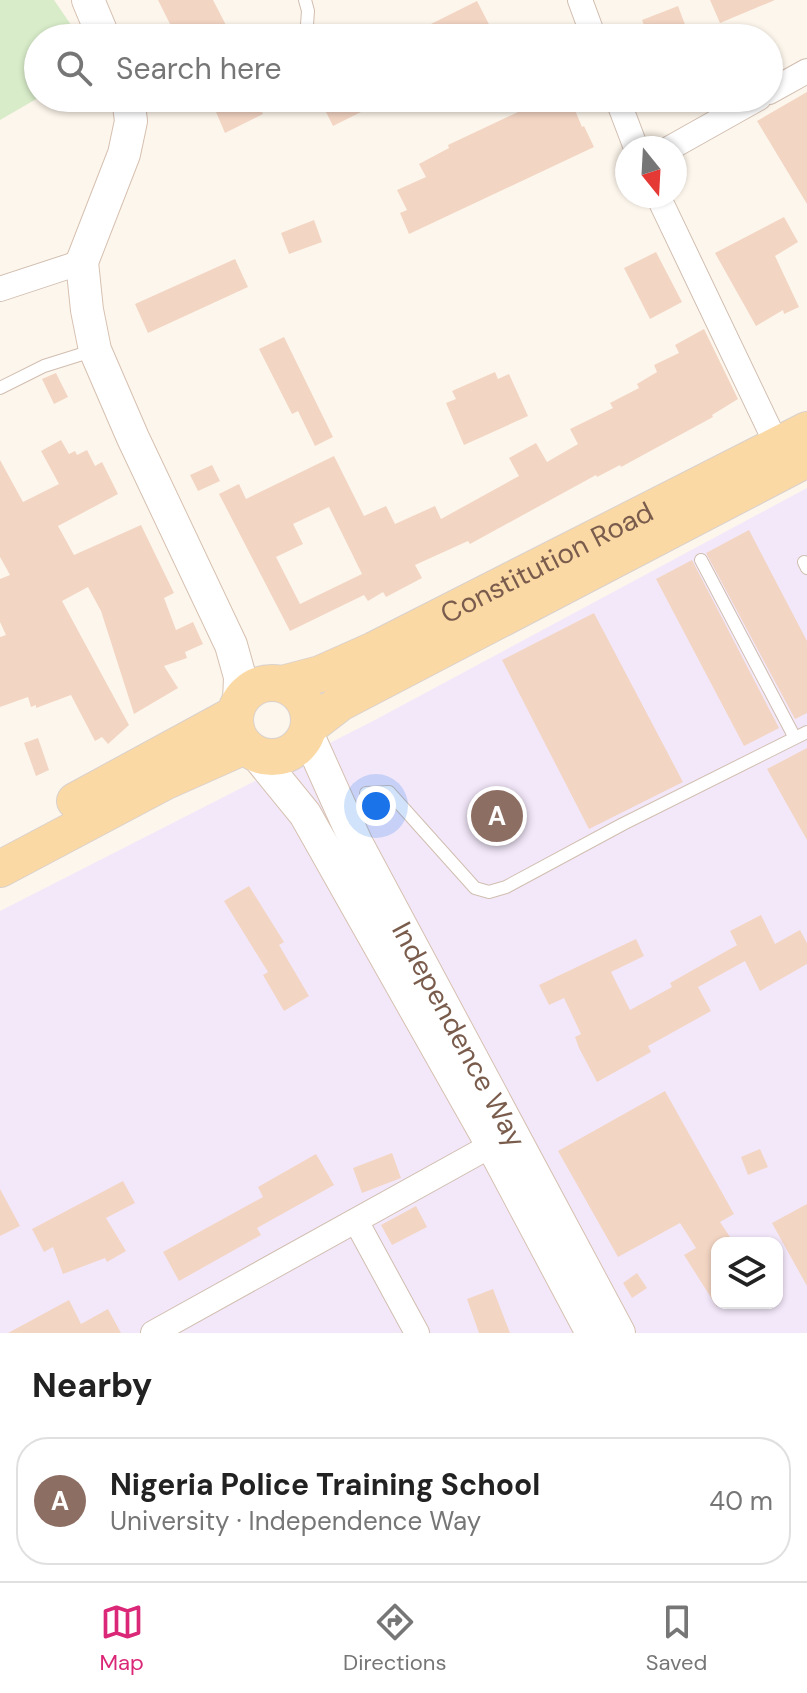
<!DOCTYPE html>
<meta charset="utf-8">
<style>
body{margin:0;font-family:"DM Sans",sans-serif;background:#f2f2f2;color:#222}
.controls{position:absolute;right:24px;bottom:24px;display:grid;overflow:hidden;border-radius:16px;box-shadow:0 2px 6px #0004}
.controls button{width:72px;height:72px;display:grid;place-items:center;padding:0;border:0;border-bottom:2px solid #e0e0e0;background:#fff;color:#222;font:40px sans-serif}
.compass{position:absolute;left:615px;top:136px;width:72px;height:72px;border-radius:50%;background:#fff;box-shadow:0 2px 6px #0004;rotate:162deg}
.you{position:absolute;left:376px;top:806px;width:28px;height:28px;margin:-20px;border:6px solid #fff;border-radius:50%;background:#1a73e8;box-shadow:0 0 0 12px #1a73e833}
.badge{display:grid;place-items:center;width:52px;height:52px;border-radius:50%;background:#db2777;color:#fff;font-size:26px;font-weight:700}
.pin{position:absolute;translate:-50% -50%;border:4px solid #fff;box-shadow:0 2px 8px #0006}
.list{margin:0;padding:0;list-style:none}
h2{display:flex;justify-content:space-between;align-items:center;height:104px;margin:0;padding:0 32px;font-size:34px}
h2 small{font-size:26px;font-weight:400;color:#767676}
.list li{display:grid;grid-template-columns:52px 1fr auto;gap:24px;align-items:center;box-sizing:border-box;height:128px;margin:0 16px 16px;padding:0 16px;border:2px solid #e0e0e0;border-radius:32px}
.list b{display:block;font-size:30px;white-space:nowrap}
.list p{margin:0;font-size:26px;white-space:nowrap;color:#767676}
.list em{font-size:26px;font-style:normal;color:#767676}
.icon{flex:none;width:44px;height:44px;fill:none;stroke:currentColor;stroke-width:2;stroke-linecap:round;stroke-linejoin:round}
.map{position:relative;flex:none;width:807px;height:1333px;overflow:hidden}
.search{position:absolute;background:#fff;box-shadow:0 2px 6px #0004;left:24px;right:24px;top:24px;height:88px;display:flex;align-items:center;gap:20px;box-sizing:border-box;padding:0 28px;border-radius:44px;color:#767676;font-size:30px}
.sheet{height:248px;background:#fff}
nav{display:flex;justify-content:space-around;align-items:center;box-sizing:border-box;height:112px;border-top:2px solid #e0e0e0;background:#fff;font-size:22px;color:#767676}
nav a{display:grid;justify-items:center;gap:4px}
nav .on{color:#db2777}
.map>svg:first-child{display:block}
</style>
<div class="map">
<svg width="807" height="1333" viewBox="0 0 807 1333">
<rect width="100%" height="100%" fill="#fdf6ec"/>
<path fill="#f3e8fa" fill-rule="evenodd" d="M 807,488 L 807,1333 L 0,1333 L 0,911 L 373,721 ZM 717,1243 L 777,1243 L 777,1303 L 717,1303 Z"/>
<path fill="#d8ecc9" d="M 0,0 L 54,0 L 80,38 L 38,38 L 38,98 L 0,120 Z"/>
<path fill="#f3d5c3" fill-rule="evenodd" d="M 158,0 L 213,0 L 227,27 L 204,38 L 177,38 Z
M 710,0 L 775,0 L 720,23 Z
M 477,1 L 496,38 L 403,38 Z
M 678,6 L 690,38 L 649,38 L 642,20 Z
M 807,92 L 807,204 L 757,121 Z
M 229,98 L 256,98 L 263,114 L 225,133 L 213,105 Z
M 319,98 L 389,98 L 333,126 Z
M 548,98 L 570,98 L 582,127 L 584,126 L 594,147 L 409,234 L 400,213 L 407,210 L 397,190 L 426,177 L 419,164 L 449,148 L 448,145 Z
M 784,217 L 798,242 L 775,256 L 799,307 L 784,314 L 783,310 L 756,326 L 715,253 Z
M 314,220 L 322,242 L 289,254 L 281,233 Z
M 656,252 L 682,302 L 650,319 L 624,268 Z
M 235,259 L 248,287 L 148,333 L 135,304 Z
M 704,329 L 738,399 L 712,415 L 713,417 L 621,467 L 620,465 L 597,477 L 596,475 L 470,544 L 468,541 L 415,565 L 422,578 L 386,597 L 383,592 L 368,601 L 364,595 L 290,631 L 219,494 L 239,484 L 246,499 L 334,456 L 364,516 L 386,506 L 395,524 L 435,506 L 441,519 L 519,476 L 509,458 L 536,443 L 547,462 L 578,444 L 570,429 L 613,408 L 610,403 L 639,388 L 637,384 L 657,372 L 654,365 L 679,353 L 675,345 ZM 329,507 L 362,574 L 300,604 L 276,557 L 303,544 L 293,524 Z
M 284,337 L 333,437 L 315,446 L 298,411 L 292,414 L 259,349 Z
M 495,372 L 498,379 L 509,374 L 528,416 L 464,445 L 446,403 L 456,399 L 452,391 Z
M 56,373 L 68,397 L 54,404 L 42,379 Z
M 61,440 L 69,454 L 75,451 L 77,455 L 87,450 L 95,466 L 102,462 L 118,494 L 58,526 L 74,555 L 141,525 L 174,593 L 164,598 L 176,630 L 193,622 L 203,644 L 185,652 L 187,658 L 164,666 L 178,688 L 134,714 L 101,611 L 88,587 L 62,601 L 129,725 L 108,744 L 102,737 L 95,741 L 71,695 L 36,708 L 36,705 L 31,707 L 28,697 L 0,707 L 0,637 L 6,635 L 0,622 L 0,579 L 10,575 L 0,557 L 0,460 L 23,502 L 59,484 L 41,451 Z
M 212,465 L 220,481 L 198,491 L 190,475 Z
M 749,530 L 807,641 L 807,713 L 795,719 L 706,553 Z
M 692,560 L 779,728 L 744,746 L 656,579 Z
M 594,613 L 683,782 L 589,829 L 502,660 Z
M 38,738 L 49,770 L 36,776 L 24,743 Z
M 807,748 L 807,840 L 767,769 Z
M 249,886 L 284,942 L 279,945 L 309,996 L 284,1011 L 263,975 L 268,972 L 224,901 Z
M 761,915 L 775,944 L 800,930 L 807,943 L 807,964 L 760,991 L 745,961 L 698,987 L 711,1011 L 648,1046 L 651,1052 L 597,1082 L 579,1048 L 575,1037 L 581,1034 L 564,998 L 549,1005 L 539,985 L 636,939 L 644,956 L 611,972 L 630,1010 L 672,987 L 670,983 L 737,945 L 730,931 Z
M 665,1091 L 734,1214 L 720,1222 L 734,1243 L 717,1243 L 717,1307 L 684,1255 L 696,1248 L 680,1223 L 618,1257 L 558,1151 Z
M 760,1149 L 768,1167 L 748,1175 L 741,1157 Z
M 392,1153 L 401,1178 L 362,1193 L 353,1168 Z
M 316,1154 L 334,1185 L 257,1228 L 261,1235 L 179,1281 L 163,1252 L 263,1197 L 258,1187 Z
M 123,1181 L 135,1203 L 106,1218 L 126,1251 L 107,1262 L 105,1258 L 63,1274 L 53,1247 L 44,1252 L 32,1229 Z
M 0,1189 L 20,1226 L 0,1236 Z
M 807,1204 L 807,1286 L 772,1223 Z
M 416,1206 L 427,1227 L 392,1245 L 381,1225 Z
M 637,1273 L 647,1288 L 632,1298 L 623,1283 Z
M 493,1289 L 510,1333 L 479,1333 L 467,1299 Z
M 69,1300 L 81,1324 L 108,1309 L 121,1333 L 8,1333 Z"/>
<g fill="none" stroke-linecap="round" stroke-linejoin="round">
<defs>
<path id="lane" d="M 305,0 L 308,11 L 306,38
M 0,388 L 44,366 L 95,350
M 701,560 L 795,738
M 804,562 L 807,568
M 366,793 L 389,792 L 475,888 L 489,892 L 506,887 L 623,824 L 807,732"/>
<path id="street" d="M 580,0 L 594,38
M 769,92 L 807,71
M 617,98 L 636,148
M 670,148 L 759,98
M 658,196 L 777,445
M 0,289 L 82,262
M 356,1221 L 417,1333
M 153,1333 L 492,1145"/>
<g id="secondary">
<path d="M 88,0 L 104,38"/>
<path d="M 128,98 L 131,121 L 124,154 L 82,262 L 87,310 L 95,350 L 133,438 L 231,645 L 240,677 L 239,702"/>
<path id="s1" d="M 307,733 L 356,842 L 619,1333"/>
<path d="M 257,755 L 305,814 L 492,1145 L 592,1333"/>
</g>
<g id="primary">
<circle cx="272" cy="720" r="37"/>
<path id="s2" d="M 282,684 L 320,674 L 374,650 L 807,430"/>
<path d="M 309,727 L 340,703 L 807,459"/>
<path d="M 75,801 L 235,714"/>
<path d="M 0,869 L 164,782 L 245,746"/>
</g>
</defs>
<use href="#lane" stroke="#d1beb0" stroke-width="14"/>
<use href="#street" stroke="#d1beb0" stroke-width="26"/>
<use href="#secondary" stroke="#d6c0b0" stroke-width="34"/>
<use href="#primary" stroke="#dad1cd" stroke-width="38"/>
<use href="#lane" stroke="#fff" stroke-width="12"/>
<use href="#street" stroke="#fff" stroke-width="24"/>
<use href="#secondary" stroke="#fff" stroke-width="32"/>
<use href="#primary" stroke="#fbd9a5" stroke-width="36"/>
</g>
<g text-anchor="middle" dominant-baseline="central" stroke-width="6" stroke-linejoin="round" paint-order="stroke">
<g font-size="28" fill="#7a5c4d" stroke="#fffaf3">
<text stroke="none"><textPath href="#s2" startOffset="292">Constitution Road</textPath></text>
<text stroke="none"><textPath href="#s1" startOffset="338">Independence Way</textPath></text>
</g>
</g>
</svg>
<div class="controls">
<button><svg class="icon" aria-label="layers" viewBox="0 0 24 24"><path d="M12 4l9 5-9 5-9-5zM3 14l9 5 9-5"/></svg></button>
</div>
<svg class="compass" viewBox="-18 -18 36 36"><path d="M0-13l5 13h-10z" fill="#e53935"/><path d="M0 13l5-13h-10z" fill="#767676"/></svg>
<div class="you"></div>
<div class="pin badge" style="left:497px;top:816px;background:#8d6e63">A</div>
<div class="search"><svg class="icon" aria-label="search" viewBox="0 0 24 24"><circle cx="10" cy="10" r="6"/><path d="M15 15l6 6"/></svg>Search here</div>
</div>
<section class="sheet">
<h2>Nearby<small></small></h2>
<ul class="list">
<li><span class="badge" style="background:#8d6e63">A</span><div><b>Nigeria Police Training School</b><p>University · Independence Way</p></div><em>40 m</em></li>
</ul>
</section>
<nav>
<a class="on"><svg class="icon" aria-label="map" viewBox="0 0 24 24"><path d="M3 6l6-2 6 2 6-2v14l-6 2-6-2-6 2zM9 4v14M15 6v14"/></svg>Map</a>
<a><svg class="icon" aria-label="directions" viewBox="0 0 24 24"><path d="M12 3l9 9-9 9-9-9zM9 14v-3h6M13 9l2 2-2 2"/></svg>Directions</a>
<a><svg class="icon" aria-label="saved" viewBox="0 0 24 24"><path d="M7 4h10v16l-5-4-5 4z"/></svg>Saved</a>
</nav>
